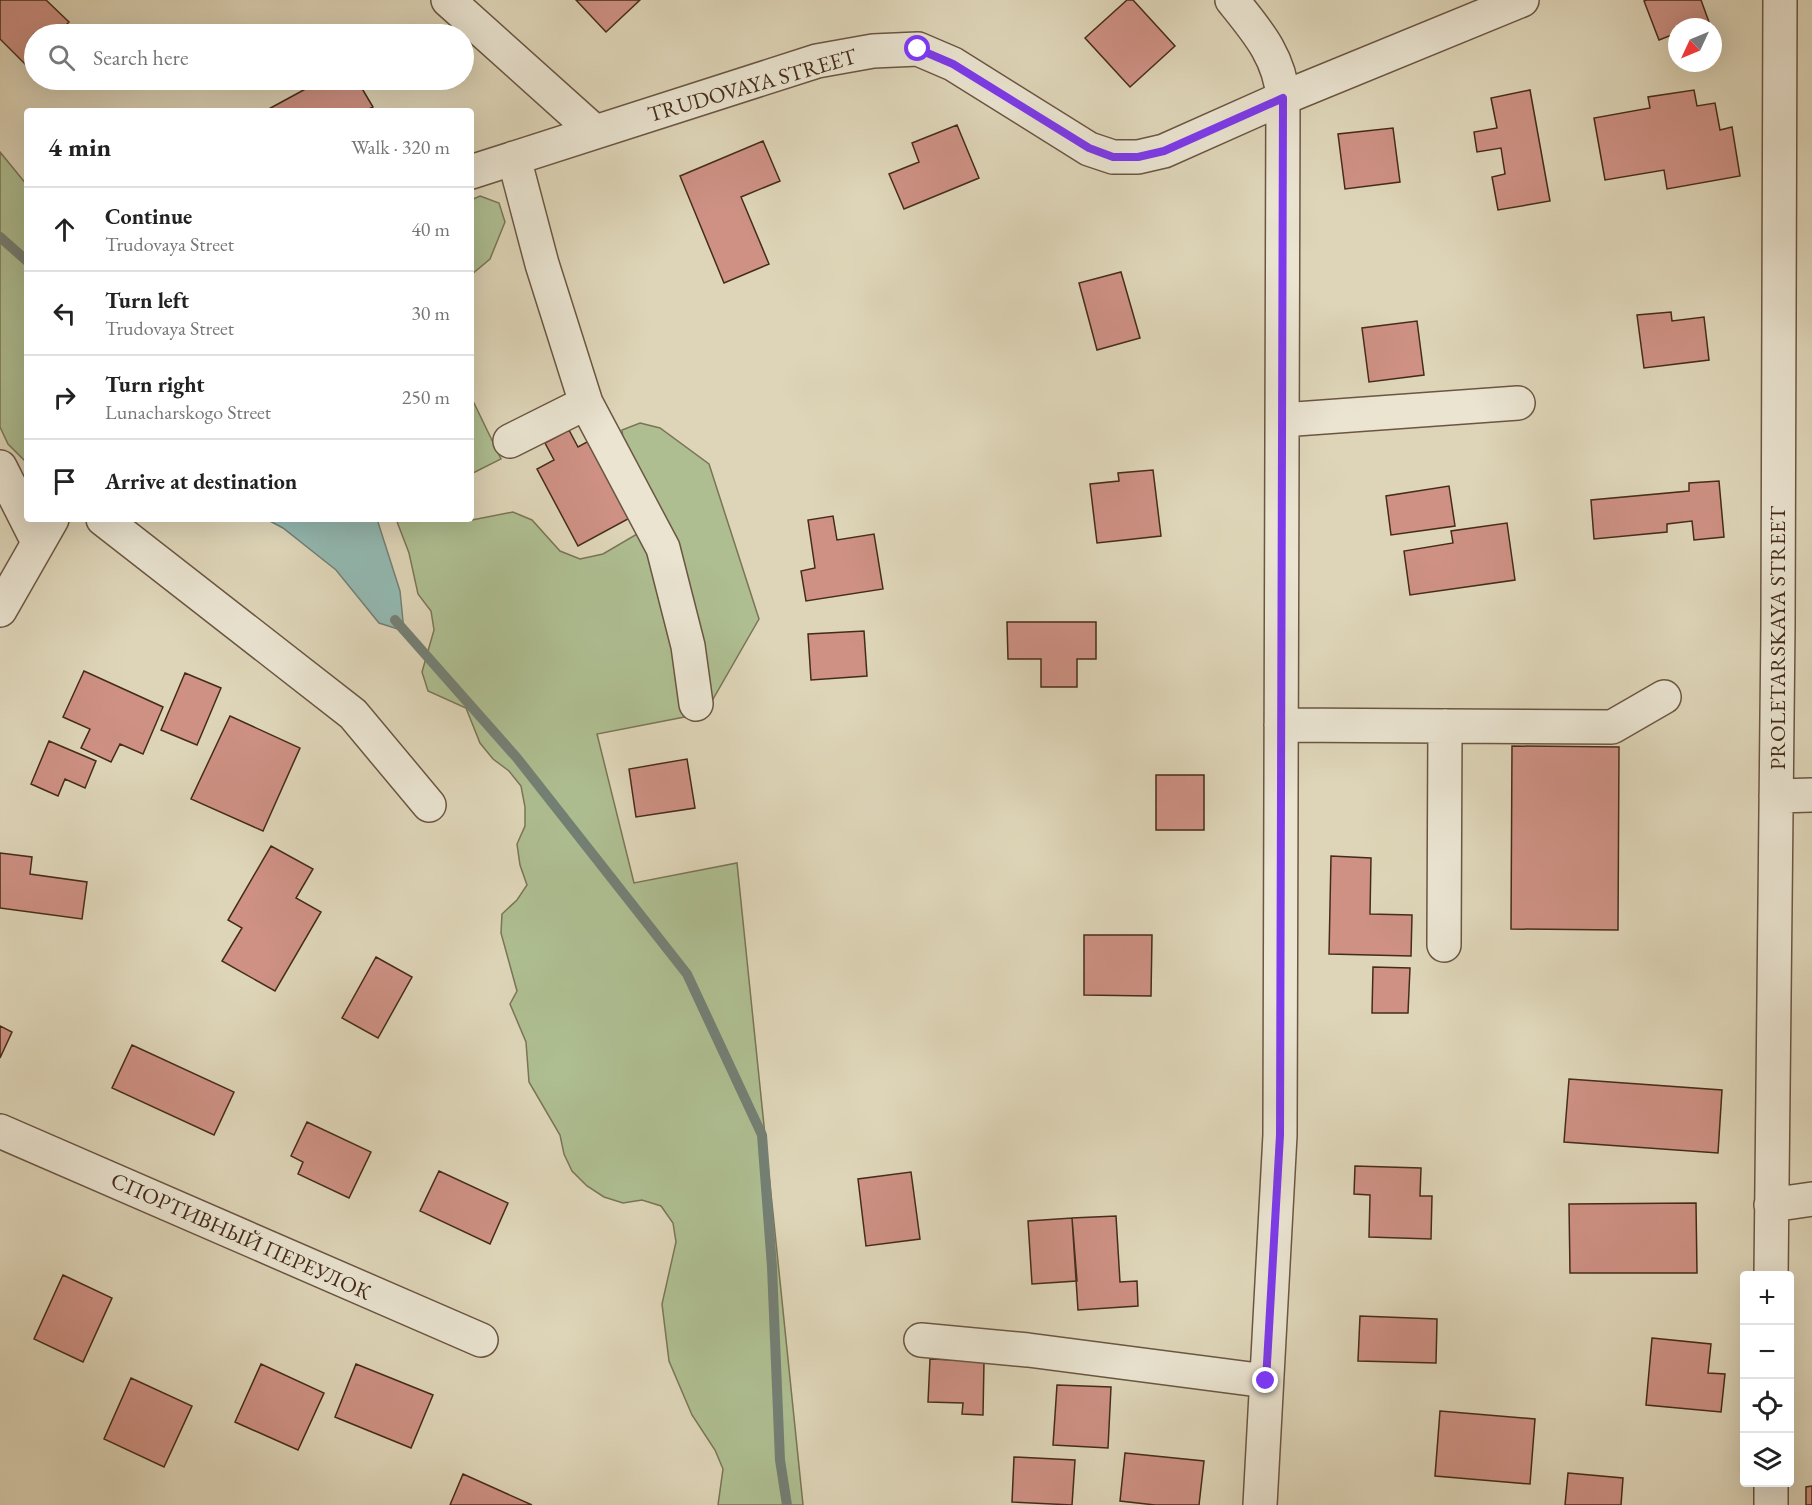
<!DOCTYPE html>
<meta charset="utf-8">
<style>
body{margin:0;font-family:"EB Garamond",serif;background:#f2f2f2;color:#222}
.controls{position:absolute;right:18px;bottom:18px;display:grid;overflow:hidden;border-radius:6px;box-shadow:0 6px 24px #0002}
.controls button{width:54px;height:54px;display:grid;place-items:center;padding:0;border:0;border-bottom:2px solid #e0e0e0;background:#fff;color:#222;font:30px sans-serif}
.compass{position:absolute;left:1668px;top:18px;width:54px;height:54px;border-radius:50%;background:#fff;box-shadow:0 6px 24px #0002;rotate:226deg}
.stop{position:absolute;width:18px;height:18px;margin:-14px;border:4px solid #7c3aed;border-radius:50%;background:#fff}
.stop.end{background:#7c3aed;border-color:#fff;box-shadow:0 2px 6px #0008}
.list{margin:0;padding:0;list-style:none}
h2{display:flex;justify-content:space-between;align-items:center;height:78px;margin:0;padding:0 24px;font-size:26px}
h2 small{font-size:20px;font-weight:400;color:#767676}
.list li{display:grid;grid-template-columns:39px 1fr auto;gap:18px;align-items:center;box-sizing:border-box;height:84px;padding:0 24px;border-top:2px solid #e0e0e0}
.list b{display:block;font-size:22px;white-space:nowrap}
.list p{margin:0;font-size:20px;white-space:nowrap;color:#767676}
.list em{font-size:20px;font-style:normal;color:#767676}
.icon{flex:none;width:33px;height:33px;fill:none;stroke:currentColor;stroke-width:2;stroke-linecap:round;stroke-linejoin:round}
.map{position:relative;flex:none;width:1812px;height:1505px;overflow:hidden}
.search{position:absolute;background:#fff;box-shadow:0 6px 24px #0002;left:24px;top:24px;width:450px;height:66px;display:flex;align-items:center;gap:15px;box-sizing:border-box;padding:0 21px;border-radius:33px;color:#767676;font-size:22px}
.panel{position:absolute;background:#fff;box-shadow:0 6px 24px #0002;left:24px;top:108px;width:450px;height:414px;border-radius:6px}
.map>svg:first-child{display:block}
</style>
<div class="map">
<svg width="1812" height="1505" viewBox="0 0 1812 1505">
<rect width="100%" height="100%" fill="#ded5b8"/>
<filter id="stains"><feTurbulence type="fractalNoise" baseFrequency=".00333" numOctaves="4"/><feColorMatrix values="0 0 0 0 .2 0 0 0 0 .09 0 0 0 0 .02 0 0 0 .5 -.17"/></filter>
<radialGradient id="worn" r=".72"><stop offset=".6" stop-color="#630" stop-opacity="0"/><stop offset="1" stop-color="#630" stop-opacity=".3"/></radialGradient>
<path fill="#aebe91" stroke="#7a7556" stroke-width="1.5" d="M 0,152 L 27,185 L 27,463 L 8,444 L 0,427 Z
M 480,196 L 499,203 L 505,222 L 490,259 L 471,275 L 471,200 Z
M 474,403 L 501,459 L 471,474 L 471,404 Z
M 640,423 L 660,428 L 709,464 L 759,619 L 705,713 L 597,734 L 634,883 L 737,863 L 803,1505 L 718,1505 L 723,1469 L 715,1450 L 692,1415 L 669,1361 L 662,1304 L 676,1242 L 673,1223 L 661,1206 L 642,1200 L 623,1203 L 604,1197 L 587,1186 L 572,1171 L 564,1154 L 560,1135 L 529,1082 L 526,1042 L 510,1004 L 517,991 L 501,933 L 502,914 L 517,900 L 527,885 L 520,865 L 517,844 L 525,826 L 525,807 L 521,786 L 509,771 L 493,759 L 480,743 L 466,708 L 428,691 L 422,672 L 434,630 L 431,611 L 418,594 L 409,553 L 396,519 L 472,520 L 513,512 L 532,520 L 560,551 L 580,559 L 603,554 L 656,523 L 625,457 L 622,430 Z"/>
<path fill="#93b8b1" stroke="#748075" stroke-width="1.5" d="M 266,519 L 377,519 L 400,591 L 404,631 L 379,623 L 336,570 L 283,528 Z"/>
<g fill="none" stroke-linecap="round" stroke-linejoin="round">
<path stroke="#748075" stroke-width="10" d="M 0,237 L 27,261
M 395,620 L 517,758 L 687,974 L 762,1135 L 772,1267 L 780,1460 L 787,1505"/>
</g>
<path fill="#ce9184" stroke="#452c1a" stroke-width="1.5" d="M 0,0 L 46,0 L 69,22 L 57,34 L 34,34 L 34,58 L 27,66 L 0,39 Z
M 576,0 L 640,0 L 606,32 Z
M 1127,0 L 1133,0 L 1175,46 L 1130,87 L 1085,38 Z
M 1647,0 L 1701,0 L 1709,22 L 1695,27 L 1677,27 L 1677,33 L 1659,40 L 1644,1 Z
M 322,80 L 357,80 L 373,107 L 365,111 L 265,111 Z
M 1530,90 L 1550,201 L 1498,210 L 1492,177 L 1505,174 L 1501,148 L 1477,152 L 1474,132 L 1497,128 L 1491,98 Z
M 1694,90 L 1697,106 L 1715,103 L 1720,130 L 1732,127 L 1740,176 L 1667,189 L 1664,170 L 1605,180 L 1594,118 L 1650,108 L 1648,97 Z
M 957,125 L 979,178 L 904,209 L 889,174 L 919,162 L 912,143 Z
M 1393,128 L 1400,182 L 1345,189 L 1338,134 Z
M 763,141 L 780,181 L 741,197 L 769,264 L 724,283 L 680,176 Z
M 1121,272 L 1140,338 L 1097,350 L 1079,283 Z
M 1671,312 L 1672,321 L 1704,317 L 1709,360 L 1644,368 L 1637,315 Z
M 1417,321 L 1424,375 L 1369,382 L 1362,328 Z
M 569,430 L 578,447 L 598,436 L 639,513 L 578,546 L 537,469 L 554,460 L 545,443 Z
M 1153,470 L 1161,536 L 1097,543 L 1090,484 L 1119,481 L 1118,473 Z
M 1719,481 L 1724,537 L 1694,540 L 1692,521 L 1667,524 L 1667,532 L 1594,539 L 1591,500 L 1689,491 L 1689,483 Z
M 1449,486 L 1455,526 L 1391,535 L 1386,496 Z
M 833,516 L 837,540 L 874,534 L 883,589 L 806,601 L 801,571 L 815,568 L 808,520 Z
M 1507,523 L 1515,580 L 1410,595 L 1404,551 L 1453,543 L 1451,531 Z
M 1007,622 L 1096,622 L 1096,659 L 1077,659 L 1077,687 L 1041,687 L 1041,659 L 1008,659 Z
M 864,631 L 867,676 L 811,680 L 808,634 Z
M 84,671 L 163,707 L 143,754 L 120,744 L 111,762 L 81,748 L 90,729 L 63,717 Z
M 185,673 L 221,688 L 197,745 L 161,730 Z
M 230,716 L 300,748 L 263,831 L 191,799 Z
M 49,741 L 96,761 L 85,788 L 65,779 L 58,796 L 31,784 Z
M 1512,746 L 1619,747 L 1618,930 L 1511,929 Z
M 687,759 L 695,808 L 636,817 L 629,769 Z
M 1156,775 L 1204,775 L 1204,830 L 1156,830 Z
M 271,846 L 313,869 L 296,898 L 321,912 L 275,991 L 222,961 L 242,928 L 228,920 Z
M 0,853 L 32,857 L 30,874 L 87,882 L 82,919 L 0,908 Z
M 1331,856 L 1371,858 L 1370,914 L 1412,915 L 1411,956 L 1329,954 Z
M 1084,935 L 1152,935 L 1151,996 L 1084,995 Z
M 376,957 L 412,977 L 378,1038 L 342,1018 Z
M 1373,967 L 1410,968 L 1408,1013 L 1372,1013 Z
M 0,1026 L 12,1032 L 0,1058 Z
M 132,1045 L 234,1092 L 214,1135 L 112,1088 Z
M 1569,1079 L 1722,1090 L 1718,1153 L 1564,1142 Z
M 307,1122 L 371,1152 L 349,1198 L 298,1174 L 303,1162 L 291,1156 Z
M 1355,1166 L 1421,1168 L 1420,1196 L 1432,1196 L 1431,1239 L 1369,1237 L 1370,1195 L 1354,1194 Z
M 439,1171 L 508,1203 L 490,1244 L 420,1211 Z
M 911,1172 L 920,1239 L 866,1246 L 858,1179 Z
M 1696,1203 L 1697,1273 L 1570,1273 L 1569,1204 Z
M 1116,1216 L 1120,1282 L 1137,1281 L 1138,1306 L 1078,1310 L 1072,1218 Z
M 1072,1218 L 1077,1281 L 1032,1284 L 1028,1221 Z
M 63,1275 L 112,1298 L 83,1362 L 34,1339 Z
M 1360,1316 L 1437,1319 L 1436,1363 L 1358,1361 Z
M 1652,1338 L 1711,1344 L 1708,1373 L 1725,1374 L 1721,1412 L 1646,1405 Z
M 930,1359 L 984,1361 L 983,1415 L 962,1414 L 963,1403 L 928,1402 Z
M 261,1364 L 324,1393 L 298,1450 L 235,1422 Z
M 356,1364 L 433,1395 L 411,1448 L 335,1417 Z
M 131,1378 L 192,1406 L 164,1467 L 104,1439 Z
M 1057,1385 L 1111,1387 L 1108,1448 L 1053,1445 Z
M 1440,1411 L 1535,1419 L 1530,1484 L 1435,1476 Z
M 1125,1453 L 1204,1461 L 1199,1505 L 1155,1505 L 1120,1501 Z
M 1014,1457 L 1075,1460 L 1072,1505 L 1012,1502 Z
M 1568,1473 L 1623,1478 L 1621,1505 L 1565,1505 Z
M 463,1474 L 532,1505 L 450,1505 Z
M 1812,1486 L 1812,1505 L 1806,1505 L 1806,1487 Z"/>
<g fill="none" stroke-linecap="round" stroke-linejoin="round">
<defs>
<path id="minor" d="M 448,0 L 595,132
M 1232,0 C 1257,31 1280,57 1283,98 L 1280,1135 L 1260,1505
M 471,172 L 817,61 L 873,51 L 918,49 L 953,64 L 1089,149 L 1113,157 L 1138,157 L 1164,151 L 1283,98 L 1522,0
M 586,403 L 663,548 L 688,646 L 696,704
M 1282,420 L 1518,403
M 510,441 L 586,403 L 542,264 L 514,158
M 0,467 L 38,542
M 103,519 L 353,714 L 429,805
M 0,610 L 52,519
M 1281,725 L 1612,727 L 1664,697
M 1776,796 L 1812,795
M 1444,945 L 1445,726
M 0,1131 L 481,1340
M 1771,1205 L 1812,1199
M 1771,1276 L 1778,625 L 1780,0
M 921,1340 L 1028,1350 L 1266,1381
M 1771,1482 L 1771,1505"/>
</defs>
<use href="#minor" stroke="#6b5642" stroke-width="36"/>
<use href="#minor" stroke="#eae4d1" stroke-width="33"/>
</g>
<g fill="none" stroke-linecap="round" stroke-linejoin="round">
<path stroke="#7c3aed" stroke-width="8" d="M 918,49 L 953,64 L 1089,148 L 1113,157 L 1138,157 L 1164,151 L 1283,98 L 1280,1135 L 1266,1381"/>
</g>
<g text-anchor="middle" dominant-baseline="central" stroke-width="5" stroke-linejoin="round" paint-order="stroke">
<g font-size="22" fill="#452c1a" stroke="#eae4d1">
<text transform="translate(752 85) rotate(-16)">TRUDOVAYA STREET</text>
<text transform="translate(1777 638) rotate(-90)">PROLETARSKAYA STREET</text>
<text transform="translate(241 1236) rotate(24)">СПОРТИВНЫЙ ПЕРЕУЛОК</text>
</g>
</g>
<rect width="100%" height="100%" filter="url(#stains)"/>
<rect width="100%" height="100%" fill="url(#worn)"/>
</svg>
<div class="controls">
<button>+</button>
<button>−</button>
<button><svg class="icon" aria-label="locate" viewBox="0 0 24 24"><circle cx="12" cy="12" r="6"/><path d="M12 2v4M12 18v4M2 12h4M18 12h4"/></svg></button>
<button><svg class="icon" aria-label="layers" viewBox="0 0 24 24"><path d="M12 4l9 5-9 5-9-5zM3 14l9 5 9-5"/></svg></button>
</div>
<svg class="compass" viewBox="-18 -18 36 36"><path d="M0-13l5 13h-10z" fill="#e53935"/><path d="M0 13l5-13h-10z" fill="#767676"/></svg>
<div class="stop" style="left:918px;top:49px"></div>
<div class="stop end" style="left:1266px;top:1381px"></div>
<div class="search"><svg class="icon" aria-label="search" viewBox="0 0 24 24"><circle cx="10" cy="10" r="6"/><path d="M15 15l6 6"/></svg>Search here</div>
<section class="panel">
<h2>4 min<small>Walk · 320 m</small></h2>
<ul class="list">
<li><svg class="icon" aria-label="ahead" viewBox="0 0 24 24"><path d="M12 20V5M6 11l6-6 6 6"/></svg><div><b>Continue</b><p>Trudovaya Street</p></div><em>40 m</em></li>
<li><svg class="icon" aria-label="left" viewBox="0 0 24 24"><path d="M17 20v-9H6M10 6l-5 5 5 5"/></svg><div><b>Turn left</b><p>Trudovaya Street</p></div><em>30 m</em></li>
<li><svg class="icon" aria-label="right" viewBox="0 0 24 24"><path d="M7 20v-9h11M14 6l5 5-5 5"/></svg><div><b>Turn right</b><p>Lunacharskogo Street</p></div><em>250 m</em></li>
<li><svg class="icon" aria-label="arrive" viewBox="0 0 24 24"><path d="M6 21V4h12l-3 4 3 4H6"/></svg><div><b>Arrive at destination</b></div></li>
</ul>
</section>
</div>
